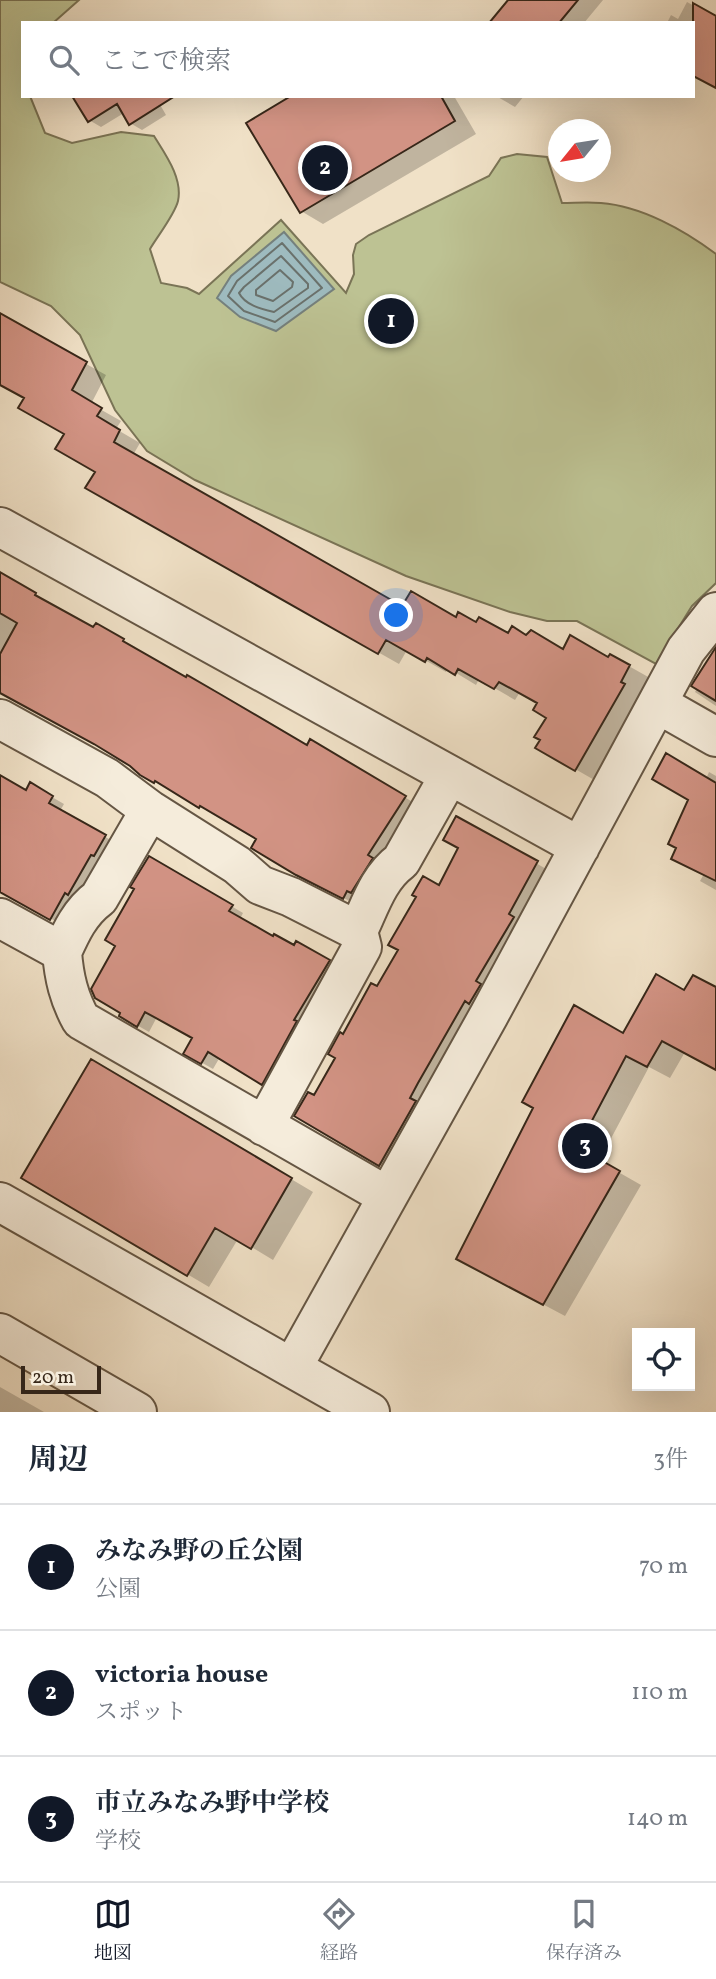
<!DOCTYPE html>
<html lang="ja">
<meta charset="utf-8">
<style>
body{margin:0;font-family:Vollkorn,"Noto Serif JP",serif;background:#f2f2f3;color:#1f2937}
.controls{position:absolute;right:21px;bottom:21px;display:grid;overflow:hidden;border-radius:0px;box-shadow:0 7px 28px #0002}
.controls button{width:63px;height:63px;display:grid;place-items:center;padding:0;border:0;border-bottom:2px solid #e0e1e3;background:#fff;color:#1f2937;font:35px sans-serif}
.compass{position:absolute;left:548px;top:119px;width:63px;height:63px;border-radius:50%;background:#fff;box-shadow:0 7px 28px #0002;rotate:240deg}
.scale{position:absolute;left:21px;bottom:18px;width:80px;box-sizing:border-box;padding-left:7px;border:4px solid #372719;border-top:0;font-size:19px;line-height:24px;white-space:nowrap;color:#372719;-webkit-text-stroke:5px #f5ecdb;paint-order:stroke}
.you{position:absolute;left:397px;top:616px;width:24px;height:24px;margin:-18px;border:5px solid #fff;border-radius:50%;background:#1a73e8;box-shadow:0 0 0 10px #1a73e833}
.badge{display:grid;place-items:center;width:46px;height:46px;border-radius:50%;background:#111827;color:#fff;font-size:23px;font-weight:700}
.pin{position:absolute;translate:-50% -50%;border:4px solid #fff;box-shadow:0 2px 7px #0006}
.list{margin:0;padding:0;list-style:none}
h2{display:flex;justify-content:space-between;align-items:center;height:91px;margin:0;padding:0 28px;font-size:30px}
h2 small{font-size:23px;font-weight:400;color:#747a83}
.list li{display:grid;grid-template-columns:46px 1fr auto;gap:21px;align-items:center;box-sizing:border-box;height:126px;padding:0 28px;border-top:2px solid #e0e1e3}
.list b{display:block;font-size:26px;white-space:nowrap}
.list p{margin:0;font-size:23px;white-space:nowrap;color:#747a83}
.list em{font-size:23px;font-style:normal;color:#747a83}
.icon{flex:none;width:38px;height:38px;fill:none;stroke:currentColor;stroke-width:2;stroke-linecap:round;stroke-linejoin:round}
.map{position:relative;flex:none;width:716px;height:1412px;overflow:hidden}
.search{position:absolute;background:#fff;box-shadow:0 7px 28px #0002;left:21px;right:21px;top:21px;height:77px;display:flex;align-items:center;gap:18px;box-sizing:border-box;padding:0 24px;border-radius:0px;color:#747a83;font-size:26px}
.sheet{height:469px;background:#fff}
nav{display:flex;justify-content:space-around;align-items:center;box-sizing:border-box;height:98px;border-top:2px solid #e0e1e3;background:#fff;font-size:19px;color:#747a83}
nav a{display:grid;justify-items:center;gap:4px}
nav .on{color:#111827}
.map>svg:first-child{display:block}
</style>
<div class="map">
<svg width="716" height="1412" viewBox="0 0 716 1412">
<rect width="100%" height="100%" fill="#f0e1c7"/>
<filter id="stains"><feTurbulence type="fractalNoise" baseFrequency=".00286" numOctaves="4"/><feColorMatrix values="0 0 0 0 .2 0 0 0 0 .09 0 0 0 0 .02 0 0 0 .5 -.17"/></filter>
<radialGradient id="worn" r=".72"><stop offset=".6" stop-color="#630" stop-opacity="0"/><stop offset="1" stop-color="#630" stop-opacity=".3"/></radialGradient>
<path fill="#bdc293" stroke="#7a7456" stroke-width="2" d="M 0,0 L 79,0 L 53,23 L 23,23 L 23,96 L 30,96 L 45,133 L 72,143 L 121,132 L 154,136 C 165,154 183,178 178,201 C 175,214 157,237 150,249 L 161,283 L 187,288 L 199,294 L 281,220 L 346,293 L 354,274 L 353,255 L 356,244 L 369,235 L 489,176 L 501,158 L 517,154 L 547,157 L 562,203 C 574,203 588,202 601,203 C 641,206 684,230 716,254 L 716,583 L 692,606 L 656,664 L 577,621 L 547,621 L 510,612 L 406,576 L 195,480 L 147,451 L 115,410 L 80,335 L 51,306 L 0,282 Z"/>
<path fill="#9ebbbf" stroke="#75807d" stroke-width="2" d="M 284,232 L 334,289 L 276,331 L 240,317 L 217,298 L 231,276 Z"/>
<path fill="#0003" d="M 510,0 L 603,0 L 584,23 L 491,23 Z
M 687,2 L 716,18 L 716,87 L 693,23 L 667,23 L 671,15 L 678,19 Z
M 75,96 L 155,96 L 166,115 L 142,130 L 130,123 L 124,113 L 101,127 L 89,120 Z
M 295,96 L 454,96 L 476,134 L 323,224 L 301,211 Z
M 496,96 L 524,96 L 515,107 Z
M 0,316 L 106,375 L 91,404 L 121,421 L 116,429 L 140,443 L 133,455 L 403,608 L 457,620 L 509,636 L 527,637 L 563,651 L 609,659 L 611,656 L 650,678 L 596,781 L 537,747 L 548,717 L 539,703 L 520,692 L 515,700 L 479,679 L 476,685 L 448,668 L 446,672 L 407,650 L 399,664 L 88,488 L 97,471 L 66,434 L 26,397 L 0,383 Z
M 0,573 L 46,601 L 45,603 L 94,629 L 96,625 L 135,647 L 134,649 L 308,747 L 311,741 L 416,804 L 355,904 L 269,858 L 259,839 L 213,811 L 212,813 L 141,774 L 132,765 L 0,691 Z
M 716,650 L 716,706 L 695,692 Z
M 709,772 L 716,776 L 716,890 L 700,881 L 704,874 L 706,779 Z
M 0,777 L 26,793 L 31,785 L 64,804 L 60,811 L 116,843 L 62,925 L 0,889 Z
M 457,818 L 548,870 L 392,1172 L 297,1115 L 314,1098 L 338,1057 L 344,1036 L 378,989 L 439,888 L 460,847 Z
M 150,858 L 243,913 L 240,919 L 294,948 L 297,943 L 340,969 L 274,1090 L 220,1057 L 213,1069 L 185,1053 L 194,1037 L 157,1017 L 149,1032 L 121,1016 L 117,945 L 136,888 Z
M 716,989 L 716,1069 L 685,1052 L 670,1078 L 649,1067 L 599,1161 L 641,1185 L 565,1316 L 480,1271 L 623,1035 L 684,992 Z
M 92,1061 L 313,1192 L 273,1260 L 238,1239 L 209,1287 L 23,1177 Z
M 0,1387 L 44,1412 L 0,1412 Z"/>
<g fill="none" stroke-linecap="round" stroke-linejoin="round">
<path stroke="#6a716c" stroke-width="2" d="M 282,243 L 322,288 L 275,322 L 244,311 L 228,296 L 237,281 Z
M 281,256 L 308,284 L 308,288 L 274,312 C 261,309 245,305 239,293 L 244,287 Z
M 280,270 L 293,282 L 292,287 L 273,301 L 256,295 L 256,290 Z"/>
</g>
<path fill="#d29384" stroke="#372719" stroke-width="2" d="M 508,0 L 578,0 L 559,23 L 489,23 Z
M 693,3 L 716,16 L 716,88 L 693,76 Z
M 72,96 L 175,96 L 129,125 L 117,104 L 88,122 Z
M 291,96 L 441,96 L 455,121 L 300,213 L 246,123 Z
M 0,313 L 87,362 L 72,390 L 102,408 L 97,416 L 120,430 L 114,442 L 402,606 L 411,591 L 456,617 L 458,612 L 476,622 L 479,617 L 508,633 L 512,626 L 526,635 L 531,630 L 563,649 L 570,635 L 608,657 L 610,654 L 630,665 L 621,682 L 625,684 L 575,771 L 535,748 L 540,740 L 534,737 L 546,718 L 533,710 L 537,703 L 499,682 L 494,689 L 458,669 L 455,675 L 427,658 L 425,662 L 386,640 L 378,654 L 85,488 L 95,472 L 55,449 L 64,434 L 18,408 L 24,398 L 0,385 Z
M 0,572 L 36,593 L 35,595 L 93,627 L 96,623 L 124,639 L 123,641 L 186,677 L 187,675 L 220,694 L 307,745 L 310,739 L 406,796 L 368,855 L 373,858 L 351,893 L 347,891 L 343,899 L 296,875 L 251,848 L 256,839 L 200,806 L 199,808 L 155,781 L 154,783 L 140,775 L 130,766 L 94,744 L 0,693 L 0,654 L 17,623 L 0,613 Z
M 716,647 L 716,701 L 691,686 Z
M 666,753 L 716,783 L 716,881 L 671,859 L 676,848 L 668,844 L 688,800 L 652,779 Z
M 0,775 L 26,790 L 30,782 L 53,796 L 49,803 L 106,835 L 94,856 L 91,855 L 68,895 L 65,893 L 50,920 L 0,892 Z
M 456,816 L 538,861 L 509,914 L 514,917 L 476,981 L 481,984 L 469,1004 L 465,1001 L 418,1083 L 410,1098 L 416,1101 L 379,1166 L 294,1116 L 308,1092 L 314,1095 L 335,1058 L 328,1054 L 340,1032 L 343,1034 L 371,983 L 377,986 L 398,950 L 388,945 L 416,897 L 412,895 L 423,876 L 439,885 L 458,848 L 443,840 Z
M 149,856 L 233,905 L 229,911 L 273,936 L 274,934 L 294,945 L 296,941 L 330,960 L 294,1020 L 297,1021 L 262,1085 L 208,1052 L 201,1064 L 183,1054 L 192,1038 L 145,1012 L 137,1027 L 119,1016 L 120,1013 L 95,998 L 91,989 L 115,946 L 105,940 L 134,889 L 130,887 Z
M 656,974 L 684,990 L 693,975 L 716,987 L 716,1070 L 662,1041 L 647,1067 L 626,1056 L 578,1147 L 620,1171 L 543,1305 L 456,1259 L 533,1108 L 522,1102 L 574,1005 L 623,1033 Z
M 91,1059 L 292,1178 L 251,1249 L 215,1228 L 187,1276 L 21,1178 Z"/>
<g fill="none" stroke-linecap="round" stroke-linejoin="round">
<defs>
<path id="minor" d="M 0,527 L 580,847
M 658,704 L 716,737
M 0,719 L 107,778 L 150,810 L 237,865 L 260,885 L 291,897 L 358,931
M 0,918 L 62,952 C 64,978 69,998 81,1020 L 387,1196
M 62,952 C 71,932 80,912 99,898 L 150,810
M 264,1126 L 362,947 L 358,931 C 370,906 378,878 401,861 L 449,776
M 0,1202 L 292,1368
M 0,1333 L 137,1412
M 370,1412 L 292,1368 L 489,1015 L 686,650 L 716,612"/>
</defs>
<use href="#minor" stroke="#655644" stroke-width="42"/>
<use href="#minor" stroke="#f5ecdb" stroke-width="38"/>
</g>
<rect width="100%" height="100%" filter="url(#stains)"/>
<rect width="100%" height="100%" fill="url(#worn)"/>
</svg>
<div class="controls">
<button><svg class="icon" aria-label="locate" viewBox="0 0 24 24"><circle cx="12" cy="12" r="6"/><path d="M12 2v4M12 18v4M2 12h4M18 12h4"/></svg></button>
</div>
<svg class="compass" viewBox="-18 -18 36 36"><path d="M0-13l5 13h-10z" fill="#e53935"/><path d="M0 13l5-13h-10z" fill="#747a83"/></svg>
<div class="scale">20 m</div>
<div class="you"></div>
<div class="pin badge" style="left:391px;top:321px">1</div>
<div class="pin badge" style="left:325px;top:168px">2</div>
<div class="pin badge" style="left:585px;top:1146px">3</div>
<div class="search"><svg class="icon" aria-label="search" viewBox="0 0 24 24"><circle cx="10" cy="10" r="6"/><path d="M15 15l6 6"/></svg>ここで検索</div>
</div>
<section class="sheet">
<h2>周辺<small>3件</small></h2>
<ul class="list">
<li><span class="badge">1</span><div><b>みなみ野の丘公園</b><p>公園</p></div><em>70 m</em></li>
<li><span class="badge">2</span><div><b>victoria house</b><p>スポット</p></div><em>110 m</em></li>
<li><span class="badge">3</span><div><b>市立みなみ野中学校</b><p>学校</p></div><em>140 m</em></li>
</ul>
</section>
<nav>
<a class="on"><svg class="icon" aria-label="map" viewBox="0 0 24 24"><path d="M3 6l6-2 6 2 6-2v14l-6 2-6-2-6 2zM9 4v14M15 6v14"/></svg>地図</a>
<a><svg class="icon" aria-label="directions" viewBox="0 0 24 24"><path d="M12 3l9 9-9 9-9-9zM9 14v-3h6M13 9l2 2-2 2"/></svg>経路</a>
<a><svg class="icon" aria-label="saved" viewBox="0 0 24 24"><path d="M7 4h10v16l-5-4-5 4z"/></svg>保存済み</a>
</nav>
